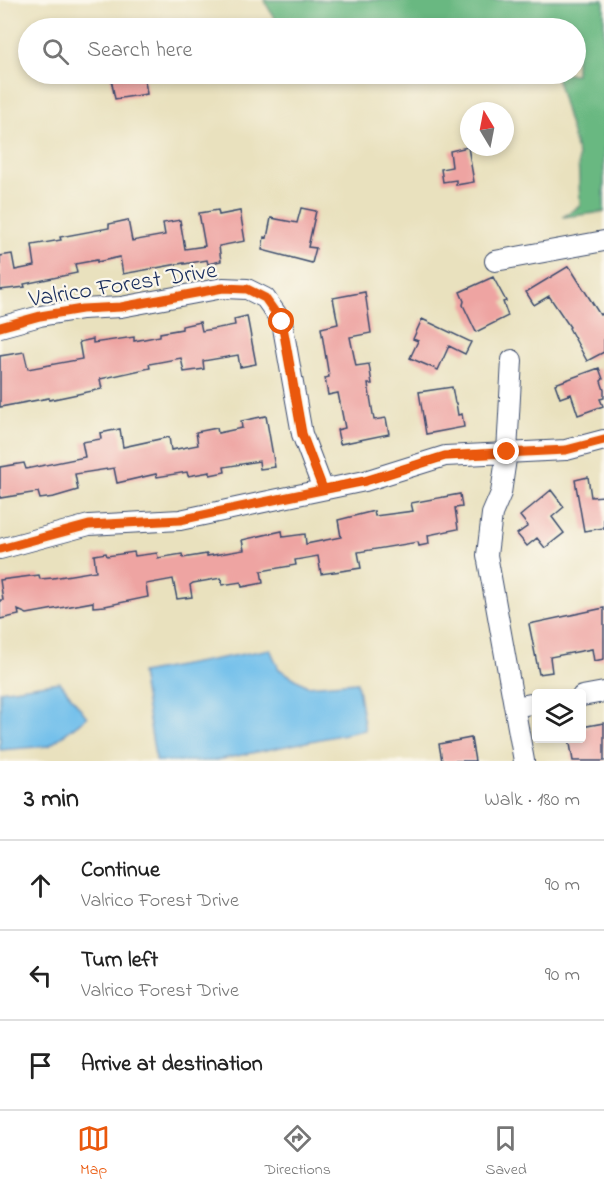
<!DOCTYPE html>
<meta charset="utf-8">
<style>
body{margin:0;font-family:"Indie Flower",sans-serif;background:#f2f2f2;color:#222}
.controls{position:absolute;right:18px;bottom:18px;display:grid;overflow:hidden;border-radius:6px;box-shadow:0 3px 9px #0003}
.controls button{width:54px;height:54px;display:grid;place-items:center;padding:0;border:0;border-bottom:2px solid #e0e0e0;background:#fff;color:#222;font:30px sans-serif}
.compass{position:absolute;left:460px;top:102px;width:54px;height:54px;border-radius:50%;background:#fff;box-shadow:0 3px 9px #0003;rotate:350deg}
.stop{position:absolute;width:18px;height:18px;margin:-14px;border:4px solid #ea580c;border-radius:50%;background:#fff}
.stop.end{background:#ea580c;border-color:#fff;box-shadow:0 2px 6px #0008}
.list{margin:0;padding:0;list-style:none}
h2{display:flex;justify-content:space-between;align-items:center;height:78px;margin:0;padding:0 24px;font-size:26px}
h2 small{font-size:20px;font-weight:400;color:#767676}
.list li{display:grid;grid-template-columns:39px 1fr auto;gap:18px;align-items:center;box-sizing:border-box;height:90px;padding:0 24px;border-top:2px solid #e0e0e0}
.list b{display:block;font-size:22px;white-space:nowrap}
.list p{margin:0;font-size:20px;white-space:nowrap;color:#767676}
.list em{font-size:20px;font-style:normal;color:#767676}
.icon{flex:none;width:33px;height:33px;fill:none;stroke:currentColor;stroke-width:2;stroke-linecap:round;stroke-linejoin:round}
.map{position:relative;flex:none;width:604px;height:761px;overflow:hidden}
.search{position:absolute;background:#fff;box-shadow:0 3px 9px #0003;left:18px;right:18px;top:18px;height:66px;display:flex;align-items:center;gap:15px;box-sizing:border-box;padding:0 21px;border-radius:33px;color:#767676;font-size:22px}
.sheet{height:348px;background:#fff}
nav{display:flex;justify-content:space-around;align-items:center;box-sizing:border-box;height:84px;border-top:2px solid #e0e0e0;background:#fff;font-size:16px;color:#767676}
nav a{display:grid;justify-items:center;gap:3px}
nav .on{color:#ea580c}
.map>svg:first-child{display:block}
</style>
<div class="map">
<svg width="604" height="761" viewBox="0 0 604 761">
<rect width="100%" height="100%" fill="#fbf7ec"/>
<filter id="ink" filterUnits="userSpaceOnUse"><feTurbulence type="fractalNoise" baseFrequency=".0167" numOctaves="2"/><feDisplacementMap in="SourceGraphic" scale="12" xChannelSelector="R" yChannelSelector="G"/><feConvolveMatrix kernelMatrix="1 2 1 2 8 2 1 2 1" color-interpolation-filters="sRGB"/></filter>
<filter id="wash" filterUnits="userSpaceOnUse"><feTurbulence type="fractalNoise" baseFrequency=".008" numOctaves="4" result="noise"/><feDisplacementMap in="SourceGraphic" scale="24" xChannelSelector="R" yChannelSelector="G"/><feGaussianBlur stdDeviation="1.35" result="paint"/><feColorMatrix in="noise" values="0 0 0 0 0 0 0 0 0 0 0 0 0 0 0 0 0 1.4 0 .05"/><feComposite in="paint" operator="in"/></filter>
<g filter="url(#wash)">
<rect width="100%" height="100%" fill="#e9e1be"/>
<path fill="#69b881" stroke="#427470" stroke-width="1.5" d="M 264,0 L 604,0 L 604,212 L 563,217 L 580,206 L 578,155 L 556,76 L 550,74 L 576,74 L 576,28 L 280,28 Z"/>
<path fill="#71bfeb" stroke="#4677a4" stroke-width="1.5" d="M 270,649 L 279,669 L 307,686 L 357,682 L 365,730 L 212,761 L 156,761 L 141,673 Z
M 60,682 L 87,717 L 49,746 L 0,750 L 0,691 Z"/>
<g id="blocks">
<path fill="#eea4a2" d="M 110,74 L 144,74 L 147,94 L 115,99 Z
M 468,147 L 474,182 L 456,185 L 456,180 L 443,182 L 441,169 L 452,167 L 450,151 Z
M 301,208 L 316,211 L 308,247 L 316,248 L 312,263 L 262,250 L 264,237 L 267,238 L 271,218 L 297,223 Z
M 218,210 L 219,215 L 240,211 L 245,241 L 219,246 L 221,261 L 208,264 L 207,260 L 184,264 L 184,263 L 123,274 L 120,257 L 97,262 L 97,260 L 75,264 L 77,273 L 24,284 L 25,287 L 0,290 L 0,256 L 12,254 L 15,270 L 35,266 L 32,245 L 61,240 L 60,237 L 109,228 L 109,224 L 128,220 L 132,241 L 165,235 L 163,223 L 180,220 L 185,249 L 205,246 L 199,213 Z
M 569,266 L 600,315 L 604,313 L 604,352 L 587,361 L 569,328 L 570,327 L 549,296 L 534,305 L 526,292 Z
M 493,277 L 506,301 L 503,302 L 508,316 L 476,332 L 463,305 L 464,301 L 460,292 Z
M 365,292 L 371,333 L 350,337 L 356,366 L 369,364 L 372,384 L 368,384 L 374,420 L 386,418 L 389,434 L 340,444 L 337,430 L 345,428 L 338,393 L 328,395 L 325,378 L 329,377 L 321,328 L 338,324 L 333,298 Z
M 247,316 L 256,364 L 240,367 L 238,355 L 203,361 L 204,369 L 184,372 L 181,358 L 149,364 L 150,368 L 100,379 L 102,389 L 49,400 L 49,398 L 0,407 L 0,356 L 24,352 L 28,369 L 82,359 L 79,342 L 93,339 L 93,343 L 134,337 L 134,341 L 160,336 L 160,333 L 182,329 L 182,326 L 200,322 L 202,331 L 235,325 L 234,319 Z
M 422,319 L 471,342 L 465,354 L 449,346 L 438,370 L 410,358 L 418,341 L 413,339 Z
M 599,368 L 603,379 L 601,381 L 604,390 L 604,398 L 600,399 L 603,406 L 578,415 L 571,394 L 560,398 L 555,384 Z
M 452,387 L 455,403 L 456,403 L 458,415 L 462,414 L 464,427 L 426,434 L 419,392 Z
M 266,416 L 275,467 L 260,469 L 259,461 L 224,467 L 225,472 L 210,475 L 210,472 L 188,476 L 187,472 L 157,477 L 156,474 L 117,483 L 114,468 L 75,474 L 78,490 L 54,497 L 40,499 L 38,492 L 0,498 L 0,467 L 24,463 L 26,469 L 85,457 L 82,442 L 101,439 L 100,433 L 120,429 L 123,447 L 169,437 L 171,450 L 198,445 L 196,432 L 217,428 L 218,433 L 242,428 L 241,421 Z
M 588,477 L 591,497 L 604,496 L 604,528 L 584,531 L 575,480 Z
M 551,490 L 564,507 L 552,517 L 564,533 L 545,548 L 537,538 L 527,546 L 517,534 L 528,526 L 520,516 Z
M 460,494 L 462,507 L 455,508 L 458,529 L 428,535 L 429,544 L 419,546 L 418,542 L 358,552 L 361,568 L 321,574 L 318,556 L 295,560 L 296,565 L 261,571 L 263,583 L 242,587 L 241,582 L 222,585 L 221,578 L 193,583 L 190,585 L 192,597 L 177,599 L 173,579 L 146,584 L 148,597 L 105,606 L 93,607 L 93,602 L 27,614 L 18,610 L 19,615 L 0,619 L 0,600 L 3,600 L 0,580 L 39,575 L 40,579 L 53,578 L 96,571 L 94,555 L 106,553 L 107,556 L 134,552 L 135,556 L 157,553 L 158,558 L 182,554 L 183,558 L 207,554 L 207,556 L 244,550 L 242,540 L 282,531 L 283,537 L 305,534 L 306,544 L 341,537 L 338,520 L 374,511 L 375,516 L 413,511 L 411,503 Z
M 604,608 L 604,659 L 594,661 L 592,649 L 550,657 L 552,672 L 539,674 L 529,624 Z
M 604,723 L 604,761 L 573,761 L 569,738 L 582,738 L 582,727 Z
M 471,738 L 475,761 L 442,761 L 439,744 Z"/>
</g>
</g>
<g filter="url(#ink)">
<use href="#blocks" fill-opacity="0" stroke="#3a4a6c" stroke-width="1.5"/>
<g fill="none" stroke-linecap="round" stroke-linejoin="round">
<defs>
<path id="minor" d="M 495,261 L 604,241
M 0,327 L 40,316 L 82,309 L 121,307 L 223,288 L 247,289 L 265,298 L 282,322 L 302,434 L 323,489
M 512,360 L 507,452 L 501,493 L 492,514 L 487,555 L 524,761
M 0,549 L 89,525 L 180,520 L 264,502 L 365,481 L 445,456 L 566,450 L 604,440
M 582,696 L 604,692
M 515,707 L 536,703"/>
</defs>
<use href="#minor" stroke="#3a4a6c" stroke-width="22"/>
<use href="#minor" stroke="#fff" stroke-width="20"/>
<defs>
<path id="cycleway" d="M 0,327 L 40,316 L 82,309 L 121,307 L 223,288 L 247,289 L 265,298 L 282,322 L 302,434 L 323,489
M 0,549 L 89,525 L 180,520 L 264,502 L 365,481 L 445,456 L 566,450 L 604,440"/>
</defs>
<use href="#cycleway" stroke="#fbf7ec" stroke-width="13"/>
<use href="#cycleway" stroke="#e8590c" stroke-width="9"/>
</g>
</g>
<g fill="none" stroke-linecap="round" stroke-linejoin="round" filter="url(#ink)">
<path stroke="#ea580c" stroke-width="8" d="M 282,322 L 302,434 L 323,489 L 365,481 L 445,456 L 507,452"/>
</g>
<g text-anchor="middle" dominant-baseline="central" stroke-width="4.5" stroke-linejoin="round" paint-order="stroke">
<g font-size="24" fill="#1b2f5e" stroke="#fbf7ec">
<text transform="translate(123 286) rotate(-9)">Valrico Forest Drive</text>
</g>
</g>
</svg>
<div class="controls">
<button><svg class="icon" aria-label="layers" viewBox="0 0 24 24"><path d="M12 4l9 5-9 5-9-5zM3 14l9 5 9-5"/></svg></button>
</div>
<svg class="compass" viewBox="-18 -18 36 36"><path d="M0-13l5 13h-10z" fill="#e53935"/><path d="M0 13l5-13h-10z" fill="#767676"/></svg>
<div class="stop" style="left:282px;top:322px"></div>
<div class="stop end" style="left:507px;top:452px"></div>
<div class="search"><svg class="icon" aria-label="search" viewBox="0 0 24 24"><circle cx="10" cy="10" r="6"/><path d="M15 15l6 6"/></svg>Search here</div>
</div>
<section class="sheet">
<h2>3 min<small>Walk · 180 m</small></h2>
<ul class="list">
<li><svg class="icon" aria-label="ahead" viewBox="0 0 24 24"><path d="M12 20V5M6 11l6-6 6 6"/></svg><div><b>Continue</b><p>Valrico Forest Drive</p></div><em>90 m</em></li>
<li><svg class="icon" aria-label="left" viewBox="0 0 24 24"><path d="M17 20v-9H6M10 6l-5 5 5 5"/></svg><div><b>Turn left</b><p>Valrico Forest Drive</p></div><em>90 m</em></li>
<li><svg class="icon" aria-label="arrive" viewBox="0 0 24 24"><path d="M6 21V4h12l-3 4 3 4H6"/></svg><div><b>Arrive at destination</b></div></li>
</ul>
</section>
<nav>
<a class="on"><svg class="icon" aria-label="map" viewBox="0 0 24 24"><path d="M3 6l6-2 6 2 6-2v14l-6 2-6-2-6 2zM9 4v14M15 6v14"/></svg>Map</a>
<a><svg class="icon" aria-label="directions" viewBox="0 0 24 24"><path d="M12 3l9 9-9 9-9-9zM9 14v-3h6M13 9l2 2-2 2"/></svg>Directions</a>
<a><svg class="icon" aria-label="saved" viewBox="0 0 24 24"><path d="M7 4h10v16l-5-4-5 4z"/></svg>Saved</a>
</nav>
